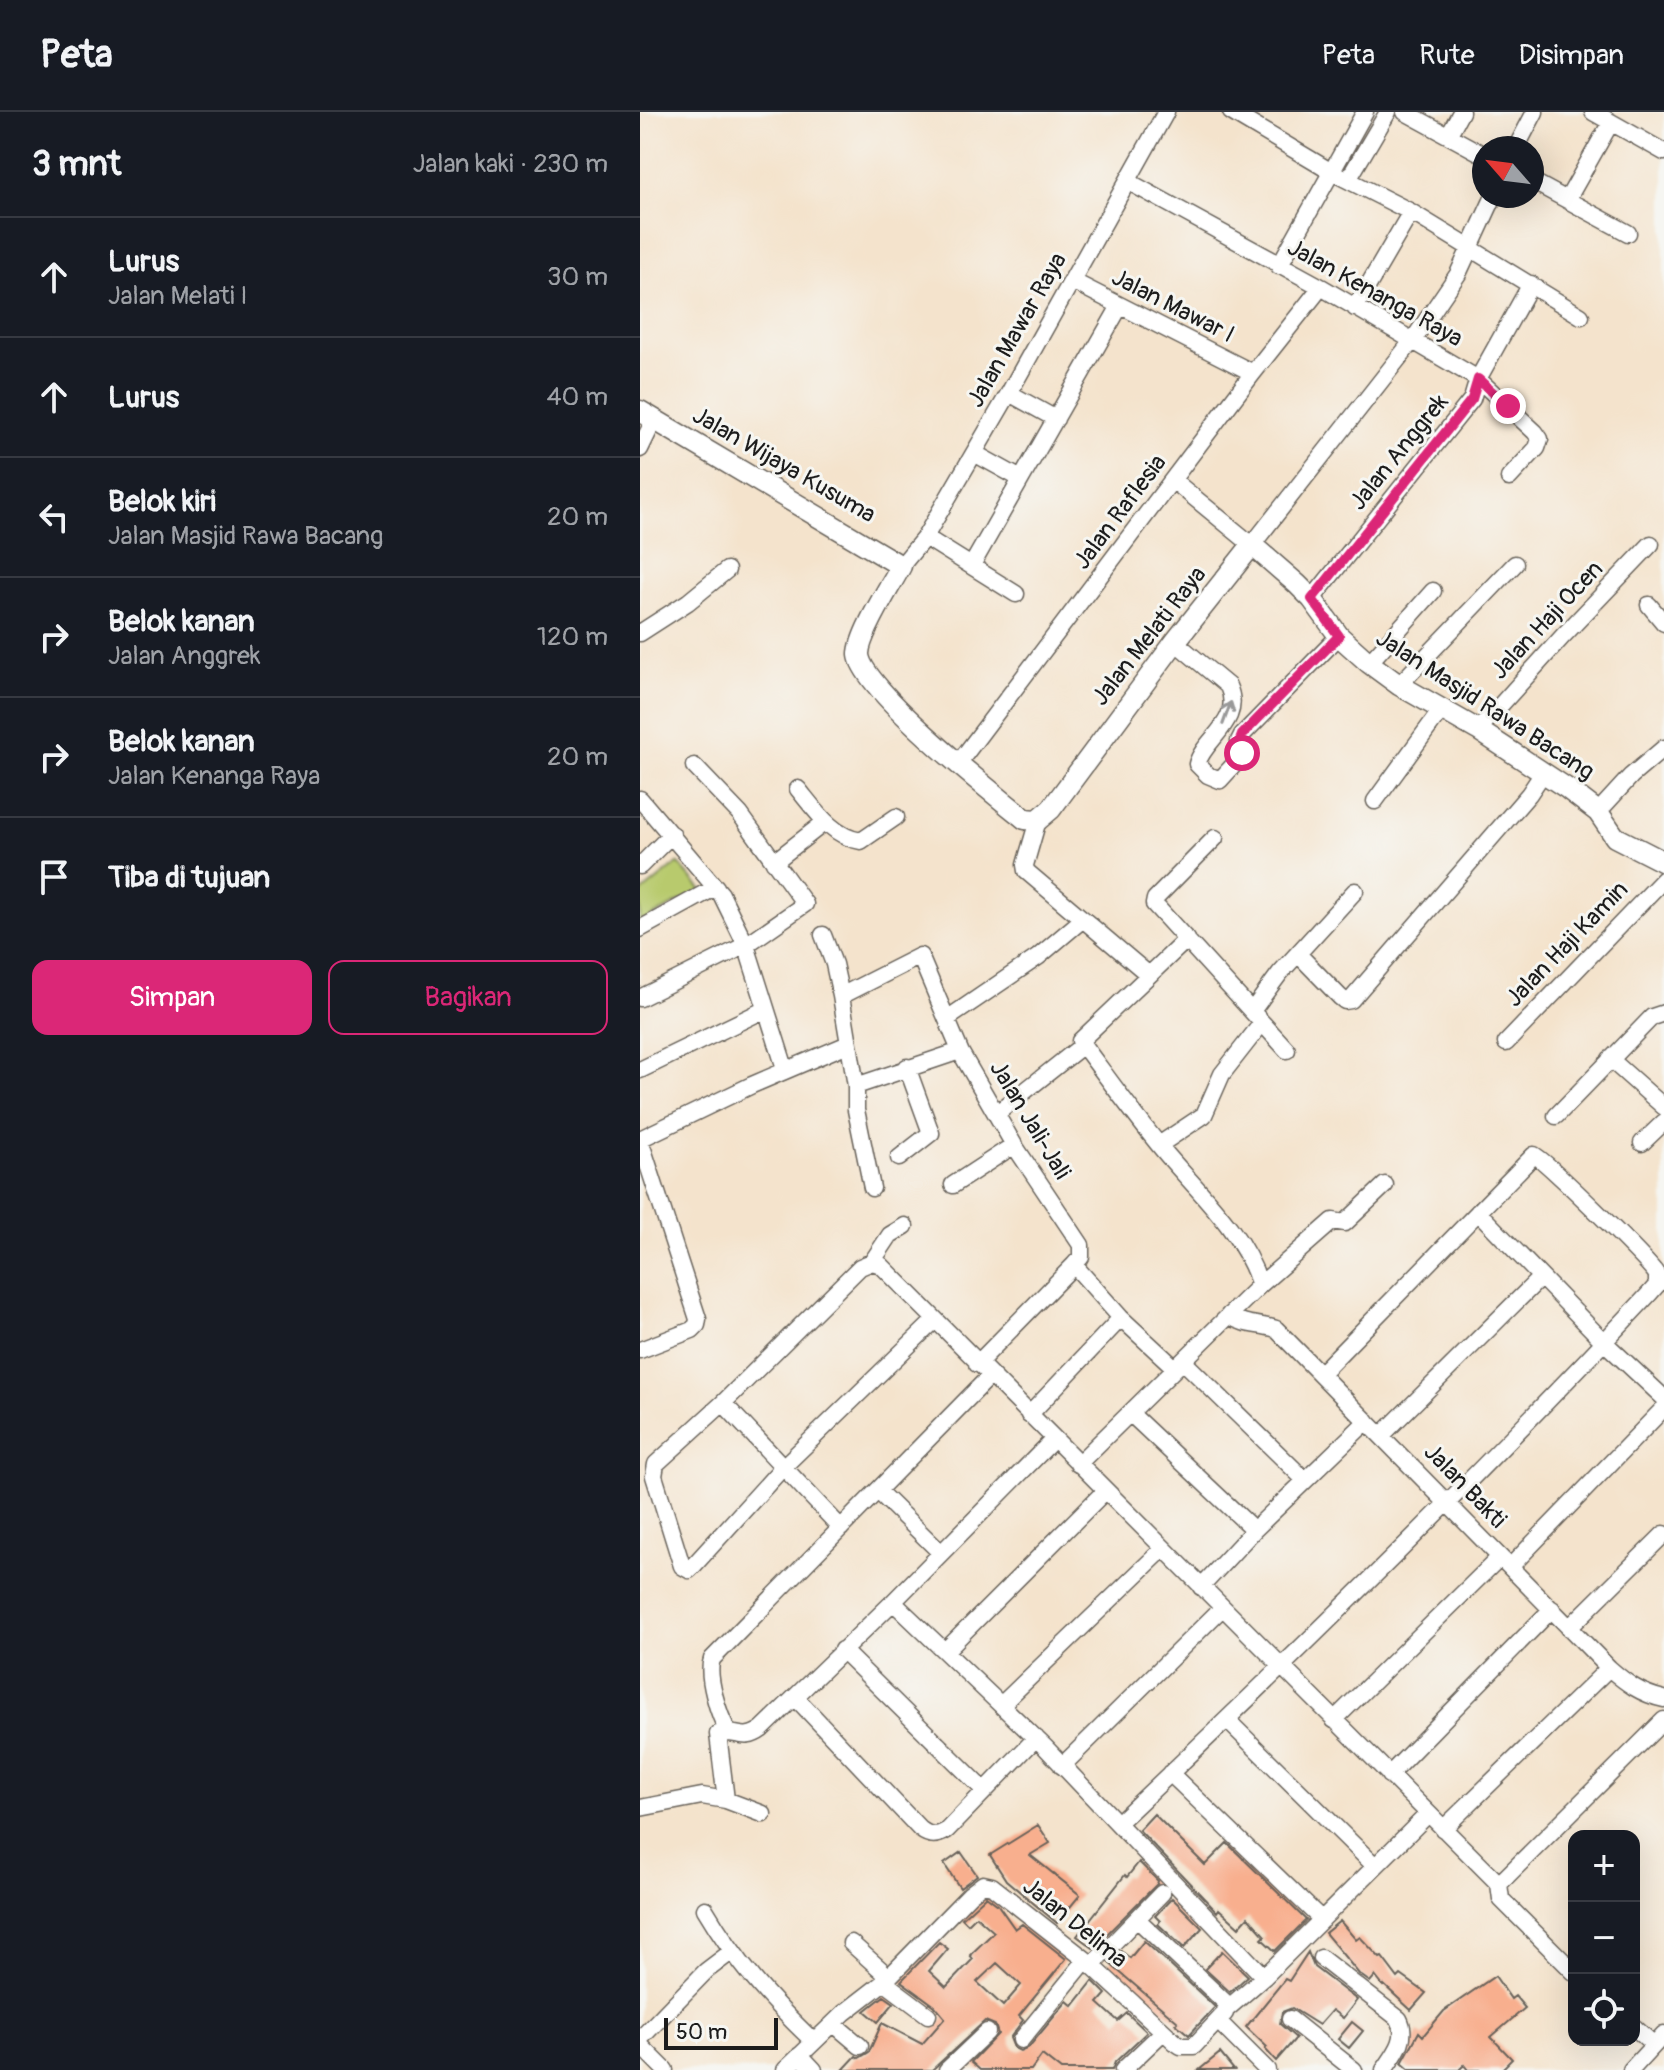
<!DOCTYPE html>
<html lang="id">
<meta charset="utf-8">
<style>
body{margin:0;font-family:Pangolin,sans-serif;background:#242831;color:#f1f3f6}
.controls{position:absolute;right:24px;bottom:24px;display:grid;overflow:hidden;border-radius:16px;box-shadow:0 8px 32px #0002}
.controls button{width:72px;height:72px;display:grid;place-items:center;padding:0;border:0;border-bottom:2px solid #363941;background:#171b24;color:#f1f3f6;font:40px sans-serif}
.compass{position:absolute;left:832px;top:24px;width:72px;height:72px;border-radius:50%;background:#171b24;box-shadow:0 8px 32px #0002;rotate:298deg}
.scale{position:absolute;left:24px;bottom:20px;width:114px;box-sizing:border-box;padding-left:8px;border:4px solid #1c1c1c;border-top:0;font-size:22px;line-height:28px;white-space:nowrap;color:#1c1c1c;-webkit-text-stroke:6px #f6f6f2;paint-order:stroke}
.stop{position:absolute;width:24px;height:24px;margin:-18px;border:6px solid #db2777;border-radius:50%;background:#fff}
.stop.end{background:#db2777;border-color:#fff;box-shadow:0 2px 8px #0008}
.list{margin:0;padding:0;list-style:none}
h2{display:flex;justify-content:space-between;align-items:center;height:104px;margin:0;padding:0 32px;font-size:34px}
h2 small{font-size:26px;font-weight:400;color:#9ea1a6}
.list li{display:grid;grid-template-columns:52px 1fr auto;gap:24px;align-items:center;box-sizing:border-box;height:120px;padding:0 32px;border-top:2px solid #363941}
.list b{display:block;font-size:30px;white-space:nowrap}
.list p{margin:0;font-size:26px;white-space:nowrap;color:#9ea1a6}
.list em{font-size:26px;font-style:normal;color:#9ea1a6}
.actions{display:flex;gap:16px;padding:24px 32px}
.actions a{flex:1;padding:18px 0;border:2px solid #db2777;border-radius:16px;text-align:center;font-size:28px;color:#db2777}
.actions .main{background:#db2777;color:#fff}
.icon{flex:none;width:44px;height:44px;fill:none;stroke:currentColor;stroke-width:2;stroke-linecap:round;stroke-linejoin:round}
.map{position:relative;flex:none;width:1024px;height:1958px;overflow:hidden}
header{display:flex;align-items:center;gap:48px;box-sizing:border-box;height:112px;padding:0 40px;background:#171b24;border-bottom:2px solid #363941}
header strong{font-size:38px}
nav{display:flex;gap:44px;margin-inline-start:auto;font-size:28px}
main{display:flex}
aside{flex:1;background:#171b24}
.map>svg:first-child{display:block}
</style>
<header>
<strong>Peta</strong>
<nav><a>Peta</a><a>Rute</a><a>Disimpan</a></nav>
</header>
<main>
<aside>
<h2>3 mnt<small>Jalan kaki · 230 m</small></h2>
<ul class="list">
<li><svg class="icon" aria-label="ahead" viewBox="0 0 24 24"><path d="M12 20V5M6 11l6-6 6 6"/></svg><div><b>Lurus</b><p>Jalan Melati I</p></div><em>30 m</em></li>
<li><svg class="icon" aria-label="ahead" viewBox="0 0 24 24"><path d="M12 20V5M6 11l6-6 6 6"/></svg><div><b>Lurus</b></div><em>40 m</em></li>
<li><svg class="icon" aria-label="left" viewBox="0 0 24 24"><path d="M17 20v-9H6M10 6l-5 5 5 5"/></svg><div><b>Belok kiri</b><p>Jalan Masjid Rawa Bacang</p></div><em>20 m</em></li>
<li><svg class="icon" aria-label="right" viewBox="0 0 24 24"><path d="M7 20v-9h11M14 6l5 5-5 5"/></svg><div><b>Belok kanan</b><p>Jalan Anggrek</p></div><em>120 m</em></li>
<li><svg class="icon" aria-label="right" viewBox="0 0 24 24"><path d="M7 20v-9h11M14 6l5 5-5 5"/></svg><div><b>Belok kanan</b><p>Jalan Kenanga Raya</p></div><em>20 m</em></li>
<li><svg class="icon" aria-label="arrive" viewBox="0 0 24 24"><path d="M6 21V4h12l-3 4 3 4H6"/></svg><div><b>Tiba di tujuan</b></div></li>
</ul>
<div class="actions"><a class="main">Simpan</a><a>Bagikan</a></div>
</aside>
<div class="map">
<svg width="1024" height="1958" viewBox="0 0 1024 1958">
<rect width="100%" height="100%" fill="#f6f6f2"/>
<filter id="ink" filterUnits="userSpaceOnUse"><feTurbulence type="fractalNoise" baseFrequency=".0125" numOctaves="2"/><feDisplacementMap in="SourceGraphic" scale="16" xChannelSelector="R" yChannelSelector="G"/><feConvolveMatrix kernelMatrix="1 2 1 2 8 2 1 2 1" color-interpolation-filters="sRGB"/></filter>
<filter id="wash" filterUnits="userSpaceOnUse"><feTurbulence type="fractalNoise" baseFrequency=".006" numOctaves="4" result="noise"/><feDisplacementMap in="SourceGraphic" scale="32" xChannelSelector="R" yChannelSelector="G"/><feGaussianBlur stdDeviation="1.8" result="paint"/><feColorMatrix in="noise" values="0 0 0 0 0 0 0 0 0 0 0 0 0 0 0 0 0 1.4 0 .05"/><feComposite in="paint" operator="in"/></filter>
<g filter="url(#wash)">
<rect width="100%" height="100%" fill="#f4e3cc"/>
<path fill="#b8ca6d" stroke="#6a7344" stroke-width="2" d="M 38,751 L 62,778 L 0,811 L 0,782 Z"/>
<g id="blocks">
<path fill="#f8af8e" fill-rule="evenodd" d="M 514,1702 L 565,1753 L 587,1731 L 666,1808 L 635,1839 L 622,1827 L 625,1824 L 608,1805 L 599,1815 L 579,1797 L 577,1800 L 499,1718 Z
M 398,1713 L 410,1731 L 390,1743 L 440,1783 L 417,1811 L 366,1768 L 350,1743 Z
M 321,1740 L 337,1763 L 320,1776 L 304,1752 Z
M 499,1750 L 518,1769 L 517,1772 L 453,1836 L 437,1824 L 485,1763 L 487,1765 Z
M 346,1784 L 358,1793 L 375,1817 L 382,1812 L 426,1847 L 379,1904 L 383,1908 L 370,1926 L 374,1936 L 380,1939 L 389,1935 L 427,1889 L 433,1894 L 453,1869 L 466,1882 L 458,1891 L 478,1909 L 487,1901 L 507,1920 L 475,1950 L 472,1958 L 421,1958 L 402,1943 L 391,1958 L 340,1958 L 331,1950 L 358,1922 L 355,1913 L 345,1909 L 292,1958 L 203,1958 L 216,1944 L 219,1946 L 229,1940 L 242,1911 L 282,1932 L 305,1906 L 295,1894 L 261,1869 L 299,1830 L 308,1837 L 289,1859 L 306,1875 L 333,1847 L 330,1843 L 354,1820 L 336,1804 L 328,1812 L 322,1806 ZM 357,1851 L 381,1873 L 363,1894 L 337,1870 Z
M 532,1786 L 562,1816 L 544,1836 L 518,1812 L 520,1809 L 515,1804 Z
M 700,1809 L 716,1828 L 720,1825 L 740,1846 L 742,1845 L 758,1866 L 761,1863 L 786,1881 L 771,1898 L 744,1873 L 743,1874 L 735,1864 L 730,1870 L 719,1862 L 685,1821 Z
M 504,1829 L 575,1895 L 549,1923 L 536,1912 L 538,1910 L 469,1851 L 481,1839 L 490,1846 Z
M 582,1839 L 608,1864 L 590,1880 L 565,1857 Z
M 668,1840 L 674,1855 L 717,1888 L 703,1906 L 692,1898 L 679,1913 L 652,1896 L 642,1900 L 640,1912 L 656,1926 L 636,1949 L 625,1937 L 627,1935 L 606,1915 L 645,1867 L 649,1869 Z
M 855,1864 L 871,1887 L 875,1884 L 885,1896 L 851,1925 L 872,1947 L 861,1958 L 828,1958 L 824,1953 L 819,1958 L 770,1958 L 762,1951 L 779,1920 L 783,1924 L 804,1899 Z
M 244,1884 L 254,1891 L 238,1910 L 225,1899 Z
M 712,1910 L 723,1919 L 709,1936 L 698,1927 Z
M 580,1941 L 594,1958 L 559,1958 Z"/>
</g>
</g>
<g filter="url(#ink)">
<use href="#blocks" fill-opacity="0" stroke="#68625a" stroke-width="2"/>
<g fill="none" stroke-linecap="round" stroke-linejoin="round">
<defs>
<path id="minor" d="M 591,0 L 690,59 L 771,100 L 941,204
M 765,0 L 844,43
M 953,0 L 1024,40
M 809,22 L 821,0
M 876,36 L 895,0
M 708,68 L 748,0
M 892,69 L 988,121
M 489,70 L 681,175 L 838,267 L 895,320 L 900,327 L 897,336 L 869,366
M 927,88 L 971,10
M 639,154 L 725,0
M 432,169 L 613,261
M 715,196 L 771,100
M 369,281 L 416,307
M 0,337 L 14,308
M 334,341 L 381,367
M 534,369 L 612,433 L 773,228 L 818,162 L 854,84
M 285,425 L 376,482
M 332,453 L 480,194
M 261,454 L 285,425 L 369,281 L 526,0
M 672,487 L 832,287 L 838,267 L 891,172
M 1009,493 L 1024,511
M 0,521 L 48,490 L 87,458
M 535,530 L 588,574 C 604,610 564,626 557,652 L 568,663 L 580,668 L 601,645 L 599,629 L 602,623 L 699,524
M 729,551 L 793,479
M 759,573 L 875,452
M 838,618 L 923,524 L 1011,432
M 317,653 L 613,261 L 681,175
M 158,677 C 176,699 193,725 221,729 L 256,705
M 0,687 L 81,782 L 106,833 L 143,950
M 735,689 L 802,597
M 958,700 L 991,664 L 1024,636
M 398,708 L 385,753 L 386,759 L 509,863
M 575,726 L 515,787 L 514,792 L 647,938
M 134,750 L 185,710
M 0,754 L 32,722
M 0,817 L 76,775
M 183,823 L 194,852 L 201,884 L 216,974 L 216,998 L 232,1076
M 547,827 L 440,929 C 467,965 494,1003 523,1038 C 558,1080 603,1119 620,1173
M 658,842 L 700,885 L 705,889 L 711,888 L 889,682 L 903,661
M 201,884 L 280,844 L 321,941
M 0,886 L 106,833 L 165,792 L 100,702 L 54,654
M 612,899 L 640,861 L 715,779
M 307,907 L 398,845 L 443,807
M 866,931 L 1024,767
M 970,947 L 1024,995
M 0,958 L 126,897
M 216,974 L 317,940 L 321,941 L 374,1033 L 441,1133 L 441,1145 L 434,1153
M 356,1002 L 443,933
M 916,1004 L 1012,905 L 1024,901
M 0,1027 L 112,973 L 208,932
M 0,1028 L 58,1207 L 57,1213 L 52,1218 L 0,1238
M 1002,1031 L 1024,1010
M 519,1033 L 564,1003 L 582,962 L 622,911
M 259,1046 L 291,1021 L 267,955
M 313,1073 L 374,1033
M 838,1100 L 964,1230 L 1024,1286
M 232,1150 L 250,1123 L 265,1114
M 589,1203 C 606,1215 617,1211 636,1217 L 969,1556 C 986,1571 1001,1582 1024,1587
M 295,1208 L 143,1355 L 54,1453 L 49,1458 L 42,1454 L 14,1364 L 16,1352 L 83,1291 L 220,1155 L 232,1150 L 241,1153 L 859,1772 L 1024,1608
M 543,1249 L 665,1368
M 337,1252 L 434,1153 L 481,1206 L 535,1256
M 83,1291 L 201,1416
M 490,1301 L 614,1418
M 389,1303 L 481,1206
M 742,1323 L 901,1165
M 438,1352 L 620,1173 L 693,1109 L 705,1111 L 745,1073
M 239,1380 L 300,1440
M 870,1455 L 1024,1296
M 561,1475 L 614,1418 L 727,1309
M 253,1490 L 405,1635 L 624,1865
M 929,1516 L 1024,1422
M 202,1538 L 344,1678
M 305,1539 L 465,1379
M 155,1585 L 280,1717 C 290,1725 297,1724 307,1718 L 396,1626
M 361,1593 L 523,1437
M 587,1608 L 735,1754
M 694,1608 L 860,1445
M 88,1619 C 79,1604 66,1564 72,1547 L 350,1264
M 422,1654 L 582,1496
M 530,1661 L 682,1808
M 749,1663 L 912,1497
M 86,1688 L 78,1622 C 97,1617 103,1631 122,1617 L 253,1490 L 413,1328
M 0,1696 L 62,1684 L 86,1688 L 123,1702
M 478,1711 C 660,1539 839,1364 1010,1181 L 1017,1173 L 1017,1163 C 1011,1152 904,1046 894,1043 L 681,1261
M 803,1717 L 969,1556
M 859,1772 L 861,1787 L 934,1860
M 65,1797 C 97,1851 128,1886 173,1929
M 211,1831 L 249,1865
M 681,1846 L 759,1907 C 769,1926 755,1942 744,1958
M 452,1853 L 522,1781
M 244,1870 L 288,1903
M 588,1896 L 624,1865 L 788,1702
M 650,1907 L 714,1958
M 578,1909 L 627,1958
M 194,1912 L 220,1934
M 994,1915 L 1014,1933
M 0,1927 L 66,1859 L 91,1840
M 381,1928 L 446,1848
M 0,1933 L 25,1958
M 160,1943 L 174,1958
M 145,1958 L 204,1901 L 244,1870 L 330,1782 L 343,1772 L 352,1774 L 446,1848 L 535,1930 L 541,1934 L 554,1934 L 585,1901 L 586,1891 L 498,1808
M 307,1958 L 347,1920
M 483,1958 L 523,1920
M 991,1958 L 1024,1922"/>
<path id="tertiary" d="M 0,299 L 261,454 C 251,473 218,524 219,543 C 222,577 354,682 385,707 L 398,708 L 411,697 L 535,530 L 612,433 L 657,472 L 672,487 L 699,524 L 729,551 L 759,573 L 838,618 L 928,677 L 958,700 L 975,725 L 1024,750"/>
</defs>
<use href="#minor" stroke="#68625a" stroke-width="19"/>
<use href="#tertiary" stroke="#68625a" stroke-width="23"/>
<use href="#minor" stroke="#fff" stroke-width="16"/>
<use href="#tertiary" stroke="#fff" stroke-width="20"/>
</g>
<defs><path id="oneway-shaft" d="M-6 0H5M1.5-3L5.5 0L1.5 3" fill="none" stroke-width="1.6" stroke-linecap="round" stroke-linejoin="round" transform="scale(2)"/></defs>
<use stroke="#999" href="#oneway-shaft" transform="translate(587 601) rotate(-70)"/>
</g>
<g fill="none" stroke-linecap="round" stroke-linejoin="round" filter="url(#ink)">
<path stroke="#db2777" stroke-width="10" d="M 602,641 L 599,631 L 602,623 L 699,524 L 672,487 L 832,287 L 838,267 L 868,294"/>
</g>
<g text-anchor="middle" dominant-baseline="central" stroke-width="6" stroke-linejoin="round" paint-order="stroke">
<g font-size="24" fill="#1c1c1c" stroke="#f6f6f2">
<text transform="translate(735 181) rotate(29)">Jalan Kenanga Raya</text>
<text transform="translate(533 194) rotate(27)">Jalan Mawar I</text>
<text transform="translate(377 218) rotate(-60)">Jalan Mawar Raya</text>
<text transform="translate(759 340) rotate(-51)">Jalan Anggrek</text>
<text transform="translate(144 353) rotate(30)">Jalan Wijaya Kusuma</text>
<text transform="translate(480 400) rotate(-53)">Jalan Raflesia</text>
<text transform="translate(907 508) rotate(-47)">Jalan Haji Ocen</text>
<text transform="translate(509 524) rotate(-52)">Jalan Melati Raya</text>
<text transform="translate(845 593) rotate(33)">Jalan Masjid Rawa Bacang</text>
<text transform="translate(927 832) rotate(-46)">Jalan Haji Kamin</text>
<text transform="translate(390 1008) rotate(59)">Jalan Jali-Jali</text>
<text transform="translate(825 1374) rotate(46)">Jalan Bakti</text>
<text transform="translate(435 1811) rotate(39)">Jalan Delima</text>
</g>
</g>
</svg>
<div class="controls">
<button>+</button>
<button>−</button>
<button><svg class="icon" aria-label="locate" viewBox="0 0 24 24"><circle cx="12" cy="12" r="6"/><path d="M12 2v4M12 18v4M2 12h4M18 12h4"/></svg></button>
</div>
<svg class="compass" viewBox="-18 -18 36 36"><path d="M0-13l5 13h-10z" fill="#e53935"/><path d="M0 13l5-13h-10z" fill="#9ea1a6"/></svg>
<div class="scale">50 m</div>
<div class="stop" style="left:602px;top:641px"></div>
<div class="stop end" style="left:868px;top:294px"></div>
</div>
</main>
